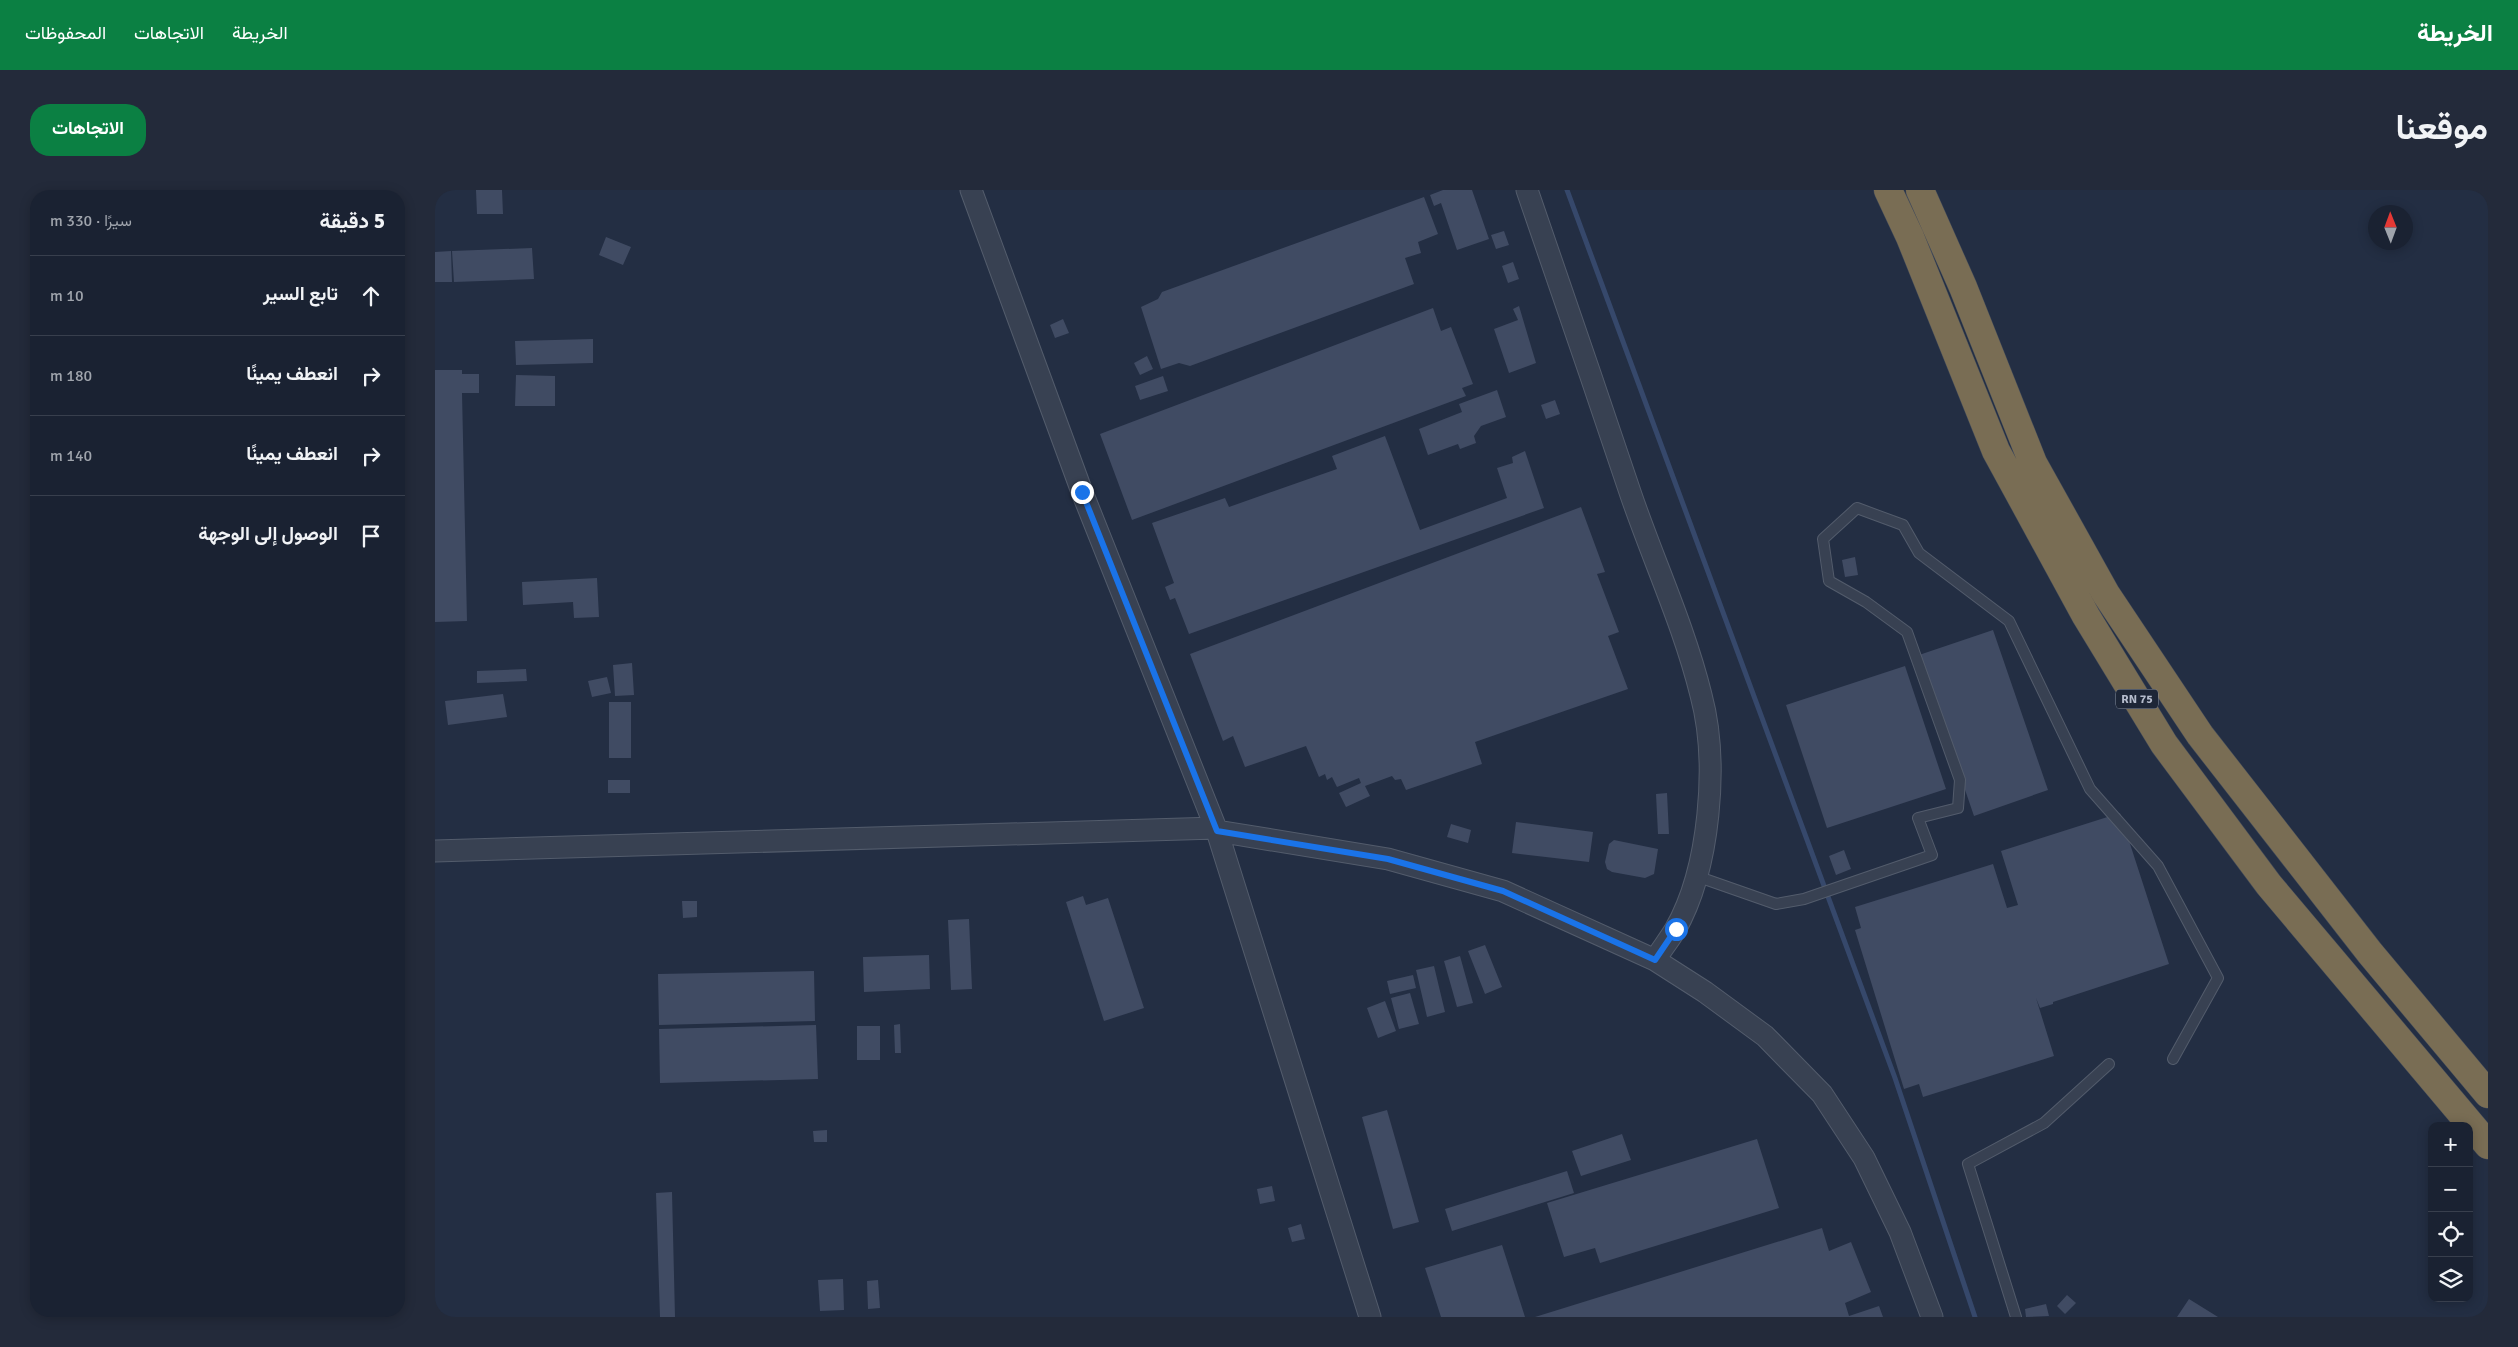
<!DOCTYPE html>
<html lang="ar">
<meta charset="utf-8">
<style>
body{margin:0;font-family:Signika,Vazirmatn,sans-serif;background:#232a3a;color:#f1f3f6;direction:rtl}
.controls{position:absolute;right:15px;bottom:15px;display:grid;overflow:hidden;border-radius:10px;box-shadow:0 2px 12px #0003}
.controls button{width:45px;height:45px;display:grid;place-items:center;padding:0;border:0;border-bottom:1px solid #383f4d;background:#1a2232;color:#f1f3f6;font:25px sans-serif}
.compass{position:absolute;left:1933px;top:15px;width:45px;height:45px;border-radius:50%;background:#1a2232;box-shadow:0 2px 12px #0003;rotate:359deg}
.stop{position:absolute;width:15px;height:15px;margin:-11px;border:4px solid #1a73e8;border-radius:50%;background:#fff}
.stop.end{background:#1a73e8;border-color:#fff;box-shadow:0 1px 5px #0008}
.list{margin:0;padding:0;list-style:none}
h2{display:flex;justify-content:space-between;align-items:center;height:65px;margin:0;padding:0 20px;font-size:21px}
h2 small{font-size:16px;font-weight:400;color:#9fa4ac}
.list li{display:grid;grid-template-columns:32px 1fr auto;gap:15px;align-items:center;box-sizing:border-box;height:80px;padding:0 20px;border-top:1px solid #383f4d}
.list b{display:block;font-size:19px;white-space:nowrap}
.list em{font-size:16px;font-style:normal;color:#9fa4ac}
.icon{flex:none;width:28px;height:28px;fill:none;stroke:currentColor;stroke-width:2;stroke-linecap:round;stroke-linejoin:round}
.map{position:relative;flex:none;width:2053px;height:1127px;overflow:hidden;direction:ltr;border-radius:20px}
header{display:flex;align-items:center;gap:30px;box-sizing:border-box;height:70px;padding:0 25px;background:#0b8043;color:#fff}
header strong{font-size:24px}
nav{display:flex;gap:28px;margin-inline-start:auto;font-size:18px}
.intro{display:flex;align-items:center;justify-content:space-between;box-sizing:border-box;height:120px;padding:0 30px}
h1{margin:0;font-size:35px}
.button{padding:12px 22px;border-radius:20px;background:#0b8043;color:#fff;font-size:18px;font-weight:700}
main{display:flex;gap:30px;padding:0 30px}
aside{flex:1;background:#1a2232;border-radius:20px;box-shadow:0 2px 12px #0003}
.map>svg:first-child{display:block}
</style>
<header>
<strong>الخريطة</strong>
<nav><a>الخريطة</a><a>الاتجاهات</a><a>المحفوظات</a></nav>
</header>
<div class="intro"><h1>موقعنا</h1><a class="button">الاتجاهات</a></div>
<main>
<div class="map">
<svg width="2053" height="1127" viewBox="0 0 2053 1127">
<rect width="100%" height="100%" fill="#232e43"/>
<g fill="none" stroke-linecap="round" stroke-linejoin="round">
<path stroke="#36486b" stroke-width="5" d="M 1132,0 L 1460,888 L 1540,1127"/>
</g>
<path fill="#404b63" d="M 41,0 L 67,0 L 68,24 L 42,24 Z
M 1008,0 L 1037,0 L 1054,49 L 1022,60 L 1006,13 L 999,16 L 995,5 Z
M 989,7 L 1003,44 L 983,52 L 986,63 L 970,68 L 979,94 L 755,176 L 744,173 L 726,179 L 706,117 L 723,109 L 727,102 Z
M 1069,41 L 1074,55 L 1061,59 L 1056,45 Z
M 171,47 L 196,57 L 188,75 L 164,65 Z
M 97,58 L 99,89 L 19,92 L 17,61 Z
M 16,61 L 17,92 L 0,92 L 0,62 Z
M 1078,72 L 1084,89 L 1073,93 L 1067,76 Z
M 1084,116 L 1101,173 L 1074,183 L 1059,139 L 1083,130 L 1078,119 Z
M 998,118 L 1006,141 L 1016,137 L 1038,194 L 1027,198 L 1031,206 L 697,330 L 665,244 Z
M 628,129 L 634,143 L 620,148 L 615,135 Z
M 158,149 L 158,173 L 81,175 L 80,151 Z
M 712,166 L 718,179 L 705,185 L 699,173 Z
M 0,180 L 27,180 L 27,184 L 44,184 L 44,203 L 27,203 L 32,431 L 0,432 Z
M 81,185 L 120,186 L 120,216 L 80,216 Z
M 728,186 L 733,201 L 705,210 L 700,196 Z
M 1062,200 L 1071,227 L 1046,236 L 1039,246 L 1041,253 L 1025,259 L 1023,254 L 993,265 L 984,239 L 1027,222 L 1024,214 Z
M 1120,210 L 1125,224 L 1111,229 L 1106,215 Z
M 950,246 L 985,340 L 1072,308 L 1062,278 L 1078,273 L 1077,267 L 1090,261 L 1109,318 L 754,444 L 740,408 L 735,410 L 730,397 L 739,393 L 717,333 L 790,308 L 794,317 L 902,279 L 897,266 Z
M 1146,317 L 1170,382 L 1162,384 L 1184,442 L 1173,446 L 1193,499 L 1040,552 L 1047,574 L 971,600 L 966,589 L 960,590 L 957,586 L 930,596 L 935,606 L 911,617 L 904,603 L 926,593 L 924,588 L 902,597 L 897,587 L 892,590 L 890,584 L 884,587 L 871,556 L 810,577 L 798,546 L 788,551 L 755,464 Z
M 1420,367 L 1423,385 L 1410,387 L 1407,370 Z
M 162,388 L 164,427 L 139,428 L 138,412 L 88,415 L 87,392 Z
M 1558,440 L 1613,600 L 1539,626 L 1484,465 Z
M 197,473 L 199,505 L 180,506 L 178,475 Z
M 1470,476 L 1511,599 L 1392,638 L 1351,515 Z
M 91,479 L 92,491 L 42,493 L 42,481 Z
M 172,487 L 176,503 L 157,507 L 153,491 Z
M 68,504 L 72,527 L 13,535 L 10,511 Z
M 174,512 L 196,512 L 196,568 L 174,568 Z
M 173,590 L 195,590 L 195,603 L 173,603 Z
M 1232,603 L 1234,644 L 1223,644 L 1221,604 Z
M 1685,623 L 1734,774 L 1618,812 L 1618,814 L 1605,818 L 1601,808 L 1619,866 L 1488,907 L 1484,894 L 1469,899 L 1420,740 L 1426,738 L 1420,717 L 1558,674 L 1572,718 L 1583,715 L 1566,661 Z
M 1081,632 L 1158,642 L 1154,672 L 1077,663 Z
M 1016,634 L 1036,640 L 1033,653 L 1012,647 Z
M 1179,650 L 1223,659 L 1219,684 L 1210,688 L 1177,682 L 1172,679 L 1170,672 L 1174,654 Z
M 1409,660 L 1416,679 L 1401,685 L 1394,666 Z
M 648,706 L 651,715 L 673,708 L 709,818 L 669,831 L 631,712 Z
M 247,711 L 262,711 L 262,727 L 248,728 Z
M 534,729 L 537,799 L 516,800 L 513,730 Z
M 1050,755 L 1067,797 L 1050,804 L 1033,761 Z
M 494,765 L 495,799 L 429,802 L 428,767 Z
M 1025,766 L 1038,813 L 1022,817 L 1009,771 Z
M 999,776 L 1010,822 L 992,827 L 981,780 Z
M 379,781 L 380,831 L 224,835 L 223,784 Z
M 978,785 L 981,798 L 955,804 L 952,791 Z
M 975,803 L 984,834 L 964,839 L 956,808 Z
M 950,811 L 961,841 L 943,848 L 932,818 Z
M 465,834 L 466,863 L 460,863 L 459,835 Z
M 381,835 L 383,889 L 225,893 L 224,839 Z
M 422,836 L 445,836 L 445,870 L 422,870 Z
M 952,920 L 984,1032 L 958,1039 L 927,927 Z
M 392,940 L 392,952 L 379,952 L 378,941 Z
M 1187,944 L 1196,970 L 1146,986 L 1137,961 Z
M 1322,949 L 1344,1018 L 1165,1073 L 1160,1058 L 1129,1067 L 1112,1013 Z
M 1132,981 L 1139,1003 L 1017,1041 L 1010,1019 Z
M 837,996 L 840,1011 L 825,1014 L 822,999 Z
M 237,1002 L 240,1127 L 225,1127 L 221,1003 Z
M 866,1034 L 870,1049 L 857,1052 L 853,1038 Z
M 1387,1038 L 1394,1061 L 1416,1052 L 1436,1102 L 1410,1113 L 1414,1126 L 1444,1116 L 1448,1127 L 1100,1127 Z
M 1067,1055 L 1090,1127 L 1006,1127 L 990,1078 Z
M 408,1089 L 409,1120 L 385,1121 L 383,1090 Z
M 443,1090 L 445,1118 L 433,1119 L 432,1091 Z
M 1632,1105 L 1641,1113 L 1630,1124 L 1622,1116 Z
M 1754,1109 L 1783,1127 L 1742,1127 Z
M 1611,1114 L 1614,1126 L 1591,1127 L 1590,1119 Z"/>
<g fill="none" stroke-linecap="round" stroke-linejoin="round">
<defs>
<path id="lane" d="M 1261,686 L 1341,714 L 1369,709 L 1497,665 L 1483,628 L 1523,618 L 1525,590 L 1472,442 L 1431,412 L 1394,391 L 1388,349 L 1422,318 L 1468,335 L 1484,363 L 1574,431 L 1655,599 L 1723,676 L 1783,788 L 1738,869
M 1581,1127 L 1533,974 L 1609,933 L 1674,874"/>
<path id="street" d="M 536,0 L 647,302 L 782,641 L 935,1127
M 782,641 L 953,669 L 1068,701 L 1220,770 C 1226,760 1234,750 1240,740 C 1275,679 1284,572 1266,505 C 1249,436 1219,372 1196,305 C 1162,203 1127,102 1092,0
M 0,661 L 781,638
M 1220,770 L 1270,802 L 1330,846 L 1387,904 L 1429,968 L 1465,1042 L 1497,1127"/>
<path id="highway" d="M 1453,0 L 1475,47 L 1561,261 L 1651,426 L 1729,554 L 1834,695 L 2053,955
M 1485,0 L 1528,97 L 1598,273 L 1671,404 L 1765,545 L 1935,763 L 2053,904"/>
</defs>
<use href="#lane" stroke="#535c6c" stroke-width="12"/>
<use href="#street" stroke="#535c6c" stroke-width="23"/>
<use href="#highway" stroke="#404959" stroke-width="29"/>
<use href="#lane" stroke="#384152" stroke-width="10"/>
<use href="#street" stroke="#384152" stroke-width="21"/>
<use href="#highway" stroke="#796d54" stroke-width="28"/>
</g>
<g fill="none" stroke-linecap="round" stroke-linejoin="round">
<path stroke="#1a73e8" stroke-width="6" d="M 647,302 L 782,641 L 953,669 L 1068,701 L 1220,770 L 1241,739"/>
</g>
<g text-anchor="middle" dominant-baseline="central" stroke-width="4" stroke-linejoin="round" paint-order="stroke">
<rect fill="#1d2637" stroke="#878f9f" stroke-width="1" x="1681" y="499.5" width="42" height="19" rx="4"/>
<g font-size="12" font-weight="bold" fill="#b5bccc">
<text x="1702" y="509">RN 75</text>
</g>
</g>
</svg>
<div class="controls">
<button>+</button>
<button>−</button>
<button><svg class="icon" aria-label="locate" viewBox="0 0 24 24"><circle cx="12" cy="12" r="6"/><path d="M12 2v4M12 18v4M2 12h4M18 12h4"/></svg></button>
<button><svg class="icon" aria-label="layers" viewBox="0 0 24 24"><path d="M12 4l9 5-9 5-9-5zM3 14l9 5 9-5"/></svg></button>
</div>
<svg class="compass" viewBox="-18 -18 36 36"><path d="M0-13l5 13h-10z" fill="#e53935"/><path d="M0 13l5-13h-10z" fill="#9fa4ac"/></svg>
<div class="stop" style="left:1241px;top:739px"></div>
<div class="stop end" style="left:647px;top:302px"></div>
</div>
<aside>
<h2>5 دقيقة<small>سيرًا · 330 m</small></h2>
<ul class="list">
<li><svg class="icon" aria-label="ahead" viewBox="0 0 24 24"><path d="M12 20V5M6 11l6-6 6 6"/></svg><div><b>تابع السير</b></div><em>10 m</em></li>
<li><svg class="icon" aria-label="right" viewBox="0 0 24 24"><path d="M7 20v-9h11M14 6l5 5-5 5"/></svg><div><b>انعطف يمينًا</b></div><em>180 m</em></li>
<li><svg class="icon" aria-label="right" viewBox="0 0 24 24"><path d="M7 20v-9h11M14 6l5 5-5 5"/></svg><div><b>انعطف يمينًا</b></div><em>140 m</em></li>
<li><svg class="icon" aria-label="arrive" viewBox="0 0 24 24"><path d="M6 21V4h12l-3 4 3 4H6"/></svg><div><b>الوصول إلى الوجهة</b></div></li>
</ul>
</aside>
</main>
